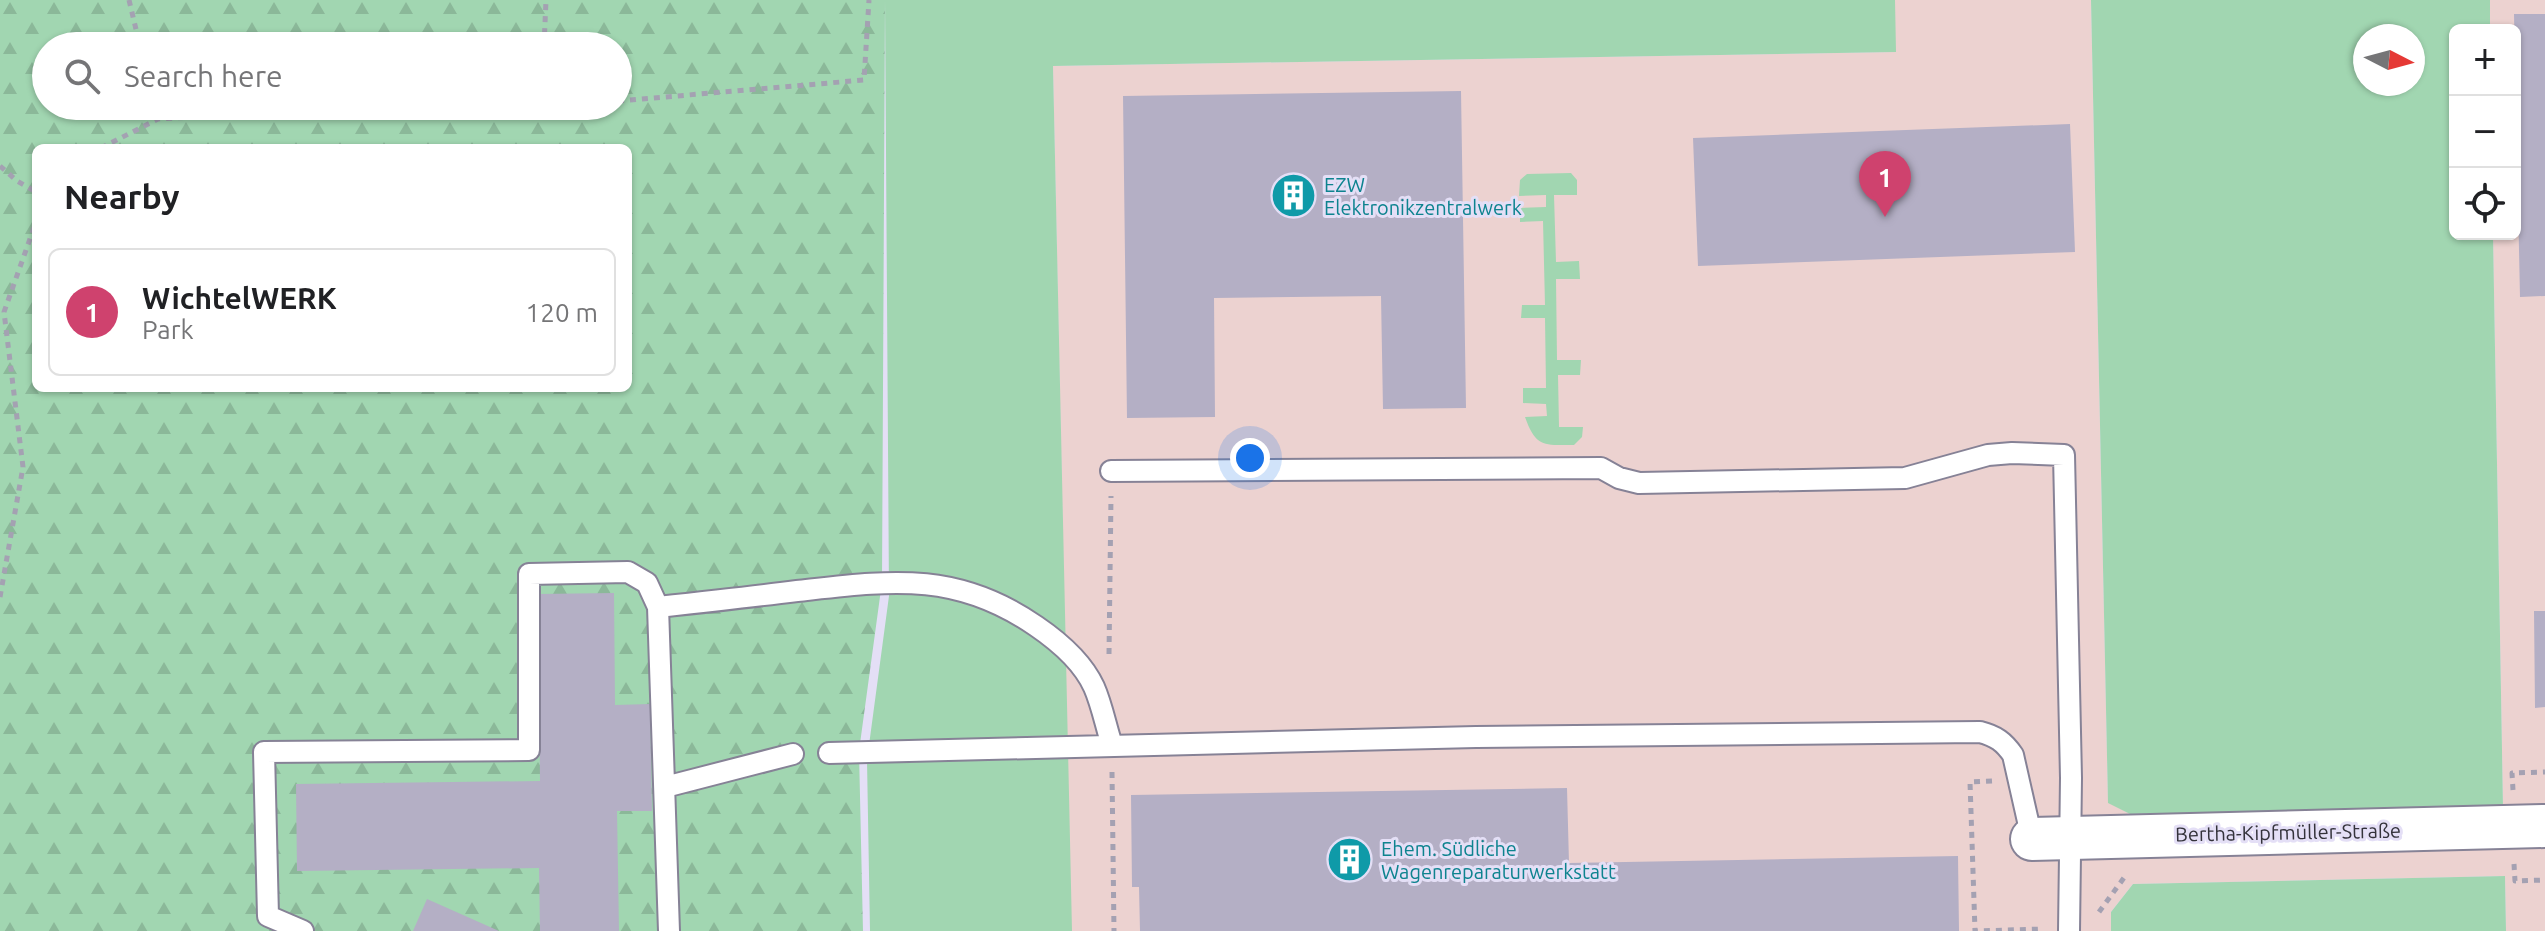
<!DOCTYPE html>
<meta charset="utf-8">
<style>
body{margin:0;font-family:Ubuntu,sans-serif;background:#f2f2f2;color:#202124}
.controls{position:absolute;right:24px;top:24px;display:grid;overflow:hidden;border-radius:12px;box-shadow:0 2px 6px #0004}
.controls button{width:72px;height:72px;display:grid;place-items:center;padding:0;border:0;border-bottom:2px solid #e0e0e0;background:#fff;color:#202124;font:40px sans-serif}
.compass{position:absolute;left:2353px;top:24px;width:72px;height:72px;border-radius:50%;background:#fff;box-shadow:0 2px 6px #0004;rotate:96deg}
.you{position:absolute;left:1250px;top:458px;width:28px;height:28px;margin:-20px;border:6px solid #fff;border-radius:50%;background:#1a73e8;box-shadow:0 0 0 12px #1a73e833}
.badge{display:grid;place-items:center;width:52px;height:52px;border-radius:50%;background:#cf426e;color:#fff;font-size:26px;font-weight:700}
.pin{position:absolute;translate:-50% -66px;filter:drop-shadow(0 2px 4px #0008)}
.pin::after{content:'';position:absolute;top:42px;width:28px;height:24px;background:inherit;clip-path:polygon(0 0,100% 0,50% 100%)}
.list{margin:0;padding:0;list-style:none}
h2{display:flex;justify-content:space-between;align-items:center;height:104px;margin:0;padding:0 32px;font-size:34px}
h2 small{font-size:26px;font-weight:400;color:#757577}
.list li{display:grid;grid-template-columns:52px 1fr auto;gap:24px;align-items:center;box-sizing:border-box;height:128px;margin:0 16px 16px;padding:0 16px;border:2px solid #e0e0e0;border-radius:12px}
.list b{display:block;font-size:30px;white-space:nowrap}
.list p{margin:0;font-size:26px;white-space:nowrap;color:#757577}
.list em{font-size:26px;font-style:normal;color:#757577}
.icon{flex:none;width:44px;height:44px;fill:none;stroke:currentColor;stroke-width:2;stroke-linecap:round;stroke-linejoin:round}
.map{position:relative;flex:none;width:2545px;height:931px;overflow:hidden}
.search{position:absolute;background:#fff;box-shadow:0 2px 6px #0004;left:32px;top:32px;width:600px;height:88px;display:flex;align-items:center;gap:20px;box-sizing:border-box;padding:0 28px;border-radius:44px;color:#757577;font-size:30px}
.panel{position:absolute;background:#fff;box-shadow:0 2px 6px #0004;left:32px;top:144px;width:600px;height:248px;border-radius:12px}
.map>svg:first-child{display:block}
</style>
<div class="map">
<svg width="2545" height="931" viewBox="0 0 2545 931">
<defs>
<pattern id="forest-firs" width="22" height="20" patternUnits="userSpaceOnUse" patternTransform="scale(2)"><rect width="22" height="20" fill="#a1d6b1"/><path d="M5 1l3.5 6h-7zM16 11l3.5 6h-7z" fill="#8bb899"/></pattern>
</defs>
<rect width="100%" height="100%" fill="#e4dff6"/>
<path fill="#ecd2d0" d="M 1895,0 L 2091,0 L 2108,802 L 2130,814 L 2503,807 L 2493,234 L 2515,234 L 2515,30 L 2490,30 L 2490,0 L 2545,0 L 2545,931 L 2506,931 L 2505,876 L 2133,884 L 2111,912 L 2111,931 L 1071,931 L 1053,66 L 1895,52 Z"/>
<path fill="#a1d6b1" fill-rule="evenodd" d="M 885,0 L 1895,0 L 1896,52 L 1053,66 L 1072,931 L 870,931 L 867,760 L 889,596 Z
M 2091,0 L 2490,0 L 2490,30 L 2455,30 L 2455,234 L 2493,234 L 2503,807 L 2130,814 L 2108,803 ZM 2365,36 L 2413,36 L 2413,84 L 2365,84 Z
M 1571,173 L 1577,180 L 1577,195 L 1554,195 L 1556,262 L 1579,261 L 1580,279 L 1556,279 L 1557,360 L 1581,360 L 1580,375 L 1558,375 L 1559,427 L 1583,427 L 1582,437 L 1574,445 C 1544,445 1536,448 1525,417 L 1547,416 L 1546,404 L 1523,403 L 1523,388 L 1546,388 L 1545,318 L 1521,318 L 1522,305 L 1545,305 L 1543,221 L 1520,222 L 1520,208 L 1546,207 L 1546,195 L 1519,196 L 1520,180 L 1527,174 Z
M 2505,876 L 2506,931 L 2111,931 L 2111,912 L 2133,884 Z"/>
<path fill="url(#forest-firs)" fill-rule="evenodd" d="M 0,0 L 885,0 L 882,582 L 859,751 L 863,931 L 0,931 ZM 46,46 L 618,46 L 618,106 L 46,106 ZM 36,148 L 628,148 L 628,388 L 36,388 Z"/>
<path fill="#b4afc5" d="M 2514,14 L 2545,14 L 2545,296 L 2520,297 Z
M 1461,91 L 1466,408 L 1383,409 L 1381,296 L 1214,298 L 1215,417 L 1127,418 L 1123,96 Z
M 2070,124 L 2075,252 L 1698,266 L 1693,138 Z
M 614,593 L 615,705 L 650,704 L 652,811 L 617,811 L 619,931 L 540,931 L 539,868 L 297,871 L 296,784 L 540,781 L 538,594 Z
M 2534,611 L 2545,611 L 2545,707 L 2535,708 Z
M 1567,788 L 1569,863 L 1958,856 L 1959,931 L 1140,931 L 1139,887 L 1132,887 L 1131,795 Z
M 427,899 L 499,931 L 413,931 Z"/>
<g fill="none" stroke-linecap="round" stroke-linejoin="round">
<defs>
<path id="lane" d="M 1111,471 L 1601,468 L 1619,478 L 1639,483 L 1905,478 L 1988,455 L 2012,453 L 2064,455 L 2071,778 L 2069,931
M 658,607 L 669,931
M 829,753 L 1476,737 L 1980,732 C 1996,736 2004,742 2013,755 L 2032,839
M 665,787 L 793,754
M 303,931 L 268,916 L 264,752 L 529,750 L 529,574 L 628,572 L 647,583 L 658,607 C 704,602 750,597 797,591 C 888,581 955,570 1036,626 C 1058,641 1083,663 1094,687 C 1102,705 1106,727 1112,745"/>
<path id="street" d="M 2032,839 L 2545,826"/>
</defs>
<use href="#lane" stroke="#868296" stroke-width="24"/>
<use href="#street" stroke="#868296" stroke-width="46"/>
<path stroke="#a4a1b2" stroke-width="5" stroke-dasharray="6 6" stroke-linecap="butt" d="M 129,0 L 140,46
M 544,46 L 546,0
M 618,101 L 864,80 L 869,0
M 155,106 L 158,119
M 101,148 L 158,119 L 308,110 L 496,112 L 563,106
M 0,166 L 17,181 L 36,192
M 0,597 L 23,467 L 4,312 L 36,222
M 1109,654 L 1111,496
M 1112,772 L 1114,931
M 1992,781 L 1970,782 L 1975,931 L 2043,929
M 2513,790 L 2512,773 L 2545,772
M 2514,864 L 2515,881 L 2545,880
M 2099,912 L 2126,875"/>
<use href="#lane" stroke="#fff" stroke-width="20"/>
<use href="#street" stroke="#fff" stroke-width="42"/>
</g>
<defs>
<symbol id="building-disc" viewBox="-11 -11 22 22"><circle r="9.5" fill="#0f9aa8" stroke="#e4dff6"/><path d="M-4-6H4V6H1V3H-1V6H-4ZM-2.5-4.3h1.7v1.8h-1.7ZM.8-4.3h1.7v1.8H.8ZM-2.5-1h1.7V.8h-1.7ZM.8-1h1.7V.8H.8Z" fill="#fff"/></symbol>
</defs>
<g fill-rule="evenodd">
<use href="#building-disc" x="1268" y="170" width="51" height="51"/>
<use href="#building-disc" x="1324" y="834" width="51" height="51"/>
</g>
<g text-anchor="middle" dominant-baseline="central" stroke-width="6" stroke-linejoin="round" paint-order="stroke">
<g font-size="20" fill="#0d838f" stroke="#e4dff6" text-anchor="start">
<text x="1324" y="184">EZW<tspan x="1324" dy="23">Elektronikzentralwerk</tspan></text>
<text x="1381" y="848">Ehem. Südliche<tspan x="1381" dy="23">Wagenreparaturwerkstatt</tspan></text>
</g>
<g font-size="20" fill="#34333b" stroke="#e4dff6">
<text transform="translate(2288 832) rotate(-1)">Bertha-Kipfmüller-Straße</text>
</g>
</g>
</svg>
<div class="controls">
<button>+</button>
<button>−</button>
<button><svg class="icon" aria-label="locate" viewBox="0 0 24 24"><circle cx="12" cy="12" r="6"/><path d="M12 2v4M12 18v4M2 12h4M18 12h4"/></svg></button>
</div>
<svg class="compass" viewBox="-18 -18 36 36"><path d="M0-13l5 13h-10z" fill="#e53935"/><path d="M0 13l5-13h-10z" fill="#757577"/></svg>
<div class="you"></div>
<div class="pin badge" style="left:1885px;top:217px">1</div>
<div class="search"><svg class="icon" aria-label="search" viewBox="0 0 24 24"><circle cx="10" cy="10" r="6"/><path d="M15 15l6 6"/></svg>Search here</div>
<section class="panel">
<h2>Nearby<small></small></h2>
<ul class="list">
<li><span class="badge">1</span><div><b>WichtelWERK</b><p>Park</p></div><em>120 m</em></li>
</ul>
</section>
</div>
